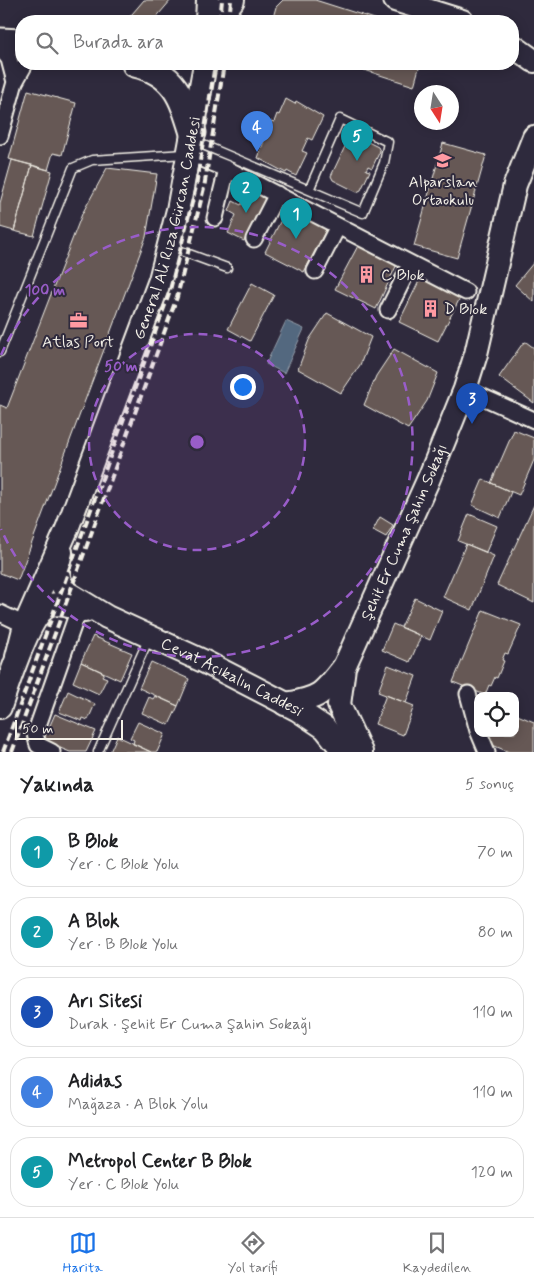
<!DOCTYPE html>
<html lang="tr">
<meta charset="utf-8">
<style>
body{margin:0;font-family:Mynerve,sans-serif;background:#f6f6f6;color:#202124}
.controls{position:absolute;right:15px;bottom:15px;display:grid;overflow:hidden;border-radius:10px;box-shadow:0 2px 12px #0003}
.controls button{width:45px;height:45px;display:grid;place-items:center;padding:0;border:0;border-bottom:1px solid #e0e0e0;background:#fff;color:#202124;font:25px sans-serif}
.compass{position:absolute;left:414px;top:85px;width:45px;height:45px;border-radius:50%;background:#fff;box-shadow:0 2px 12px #0003;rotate:168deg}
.scale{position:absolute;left:15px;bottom:12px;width:108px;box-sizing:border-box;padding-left:5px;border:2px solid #f4f1e8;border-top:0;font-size:14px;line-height:18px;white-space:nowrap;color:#f4f1e8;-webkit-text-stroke:4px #2f2a3d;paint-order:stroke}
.you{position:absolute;left:242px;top:386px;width:18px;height:18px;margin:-12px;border:4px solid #fff;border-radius:50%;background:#1a73e8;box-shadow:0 0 0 8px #1a73e833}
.badge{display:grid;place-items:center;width:32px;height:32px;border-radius:50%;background:#1a73e8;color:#fff;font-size:16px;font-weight:700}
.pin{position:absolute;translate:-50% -41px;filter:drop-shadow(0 1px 2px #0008)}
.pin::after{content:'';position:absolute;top:26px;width:18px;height:15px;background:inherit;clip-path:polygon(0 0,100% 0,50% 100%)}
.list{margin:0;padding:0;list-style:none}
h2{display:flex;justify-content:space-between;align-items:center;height:65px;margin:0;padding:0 20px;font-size:21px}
h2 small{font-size:16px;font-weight:400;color:#757577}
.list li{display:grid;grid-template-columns:32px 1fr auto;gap:15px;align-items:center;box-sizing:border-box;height:70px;margin:0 10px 10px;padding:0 10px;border:1px solid #e0e0e0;border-radius:20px}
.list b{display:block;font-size:19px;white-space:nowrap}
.list p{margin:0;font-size:16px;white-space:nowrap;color:#757577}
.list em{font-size:16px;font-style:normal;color:#757577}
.icon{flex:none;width:28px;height:28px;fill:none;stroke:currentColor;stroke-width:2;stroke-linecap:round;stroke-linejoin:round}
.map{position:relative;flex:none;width:534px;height:752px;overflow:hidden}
.search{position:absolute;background:#fff;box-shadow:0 2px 12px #0003;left:15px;right:15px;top:15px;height:55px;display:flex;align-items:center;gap:12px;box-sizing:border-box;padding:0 18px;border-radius:20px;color:#757577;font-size:19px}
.sheet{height:465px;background:#fff}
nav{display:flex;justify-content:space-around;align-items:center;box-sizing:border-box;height:70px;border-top:1px solid #e0e0e0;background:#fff;font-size:14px;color:#757577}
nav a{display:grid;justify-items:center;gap:2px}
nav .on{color:#1a73e8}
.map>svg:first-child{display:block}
</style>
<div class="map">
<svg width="534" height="752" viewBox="0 0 534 752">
<rect width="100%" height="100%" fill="#2f2a3d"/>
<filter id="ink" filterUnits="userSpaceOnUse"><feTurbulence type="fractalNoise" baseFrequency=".02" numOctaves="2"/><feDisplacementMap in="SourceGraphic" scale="10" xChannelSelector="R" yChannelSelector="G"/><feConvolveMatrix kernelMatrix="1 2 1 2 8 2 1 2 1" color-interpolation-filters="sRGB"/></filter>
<g filter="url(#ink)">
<path fill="#53677f" stroke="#939ea9" d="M 286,321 L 304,329 L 284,373 L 266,364 Z"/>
<path fill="#665955" stroke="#f4f1e8" d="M 144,0 L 171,0 L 153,21 L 121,21 L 124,18 L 126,21 Z
M 283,0 L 315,0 L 381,21 L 272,21 L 276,7 Z
M 346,64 L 420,64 L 414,86 Z
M 28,90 L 76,103 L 62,155 L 53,153 L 48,170 L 9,159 Z
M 286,99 L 295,104 L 296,101 L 323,117 L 312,140 L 308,138 L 302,151 L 307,153 L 296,176 L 287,171 L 286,173 L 258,158 L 271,121 L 274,122 L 277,114 L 279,115 Z
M 354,135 L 378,147 L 380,151 L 372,168 L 368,166 L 366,170 L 370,171 L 361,190 L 357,192 L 333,180 L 331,176 L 350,136 Z
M 443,143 L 486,155 L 457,258 L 414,246 Z
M 12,160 L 32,165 L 14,231 L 0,227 L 0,203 Z
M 32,165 L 52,171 L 34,236 L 14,231 Z
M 107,168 L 157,174 L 146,237 L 18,580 L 0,573 L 0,405 L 7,408 L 82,214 Z
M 251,187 L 267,195 L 244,241 L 228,233 L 236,215 L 229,211 L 233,201 L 241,205 Z
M 288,206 L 328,226 L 304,272 L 265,252 Z
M 360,242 L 398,262 L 376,309 L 335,289 Z
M 534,262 L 534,302 L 515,285 Z
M 422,275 L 461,296 L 438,341 L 399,322 Z
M 252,283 L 274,295 L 250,341 L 228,329 Z
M 327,313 L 371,337 L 360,365 L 341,393 L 298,369 L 309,340 Z
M 526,342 L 534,348 L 534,403 L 499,377 L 523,343 Z
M 394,349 L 438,373 L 427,401 L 408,429 L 364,405 L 376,376 Z
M 514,430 L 534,438 L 534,460 L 519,495 L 491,483 Z
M 483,479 L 511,492 L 500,518 L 472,505 Z
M 534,505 L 534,603 L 497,585 Z
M 469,514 L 497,526 L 486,552 L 458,541 Z
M 380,517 L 393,525 L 386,537 L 373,530 Z
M 466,544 L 494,556 L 472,610 L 443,597 Z
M 415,598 L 442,611 L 430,640 L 401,627 Z
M 483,610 L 521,625 L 508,654 L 505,653 L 502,660 L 504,661 L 497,678 L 495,677 L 491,686 L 489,685 L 485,695 L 453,682 Z
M 393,624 L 421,636 L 410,662 L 382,650 Z
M 93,636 L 132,653 L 120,680 L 81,662 Z
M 81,662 L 104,673 L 102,676 L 107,678 L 99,694 L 73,682 Z
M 151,662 L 189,679 L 178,706 L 139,688 Z
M 388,665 L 416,676 L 406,703 L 378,692 Z
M 68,691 L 95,704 L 88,720 L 83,718 L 82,721 L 59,712 Z
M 386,695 L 414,706 L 403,735 L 375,724 Z
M 155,696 L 178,706 L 169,725 L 142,713 L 149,697 L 153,699 Z
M 55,714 L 96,731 L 86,752 L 70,752 L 43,741 Z
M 515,714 L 534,722 L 534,752 L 509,752 L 483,741 L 487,733 L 515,733 Z
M 138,722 L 165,734 L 157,752 L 151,752 L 133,744 L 134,740 L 130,738 Z
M 117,736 L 126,740 L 151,752 L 110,752 Z"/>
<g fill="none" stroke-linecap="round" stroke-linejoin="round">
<defs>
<path id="lane" d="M 194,141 L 363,213 L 384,163 L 388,142 L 340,119 L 309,190
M 170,247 L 227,268
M 0,352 L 73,168 L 92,160 L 185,154
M 98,752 L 149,638"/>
<path id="street" d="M 0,48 L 9,59 L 15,82
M 0,136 L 15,82 L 25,64
M 190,154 L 227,169 L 466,292
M 215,218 L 227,169
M 254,239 L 277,194
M 315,271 L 338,226
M 388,310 L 411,264
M 465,389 L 534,420
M 0,613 L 25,625
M 468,694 L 478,731
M 479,733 L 487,752
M 52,752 L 38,745 L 35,734 L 79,609"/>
<g id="secondary">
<path d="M 395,0 L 462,21"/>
<path d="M 207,21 L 208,0"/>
<path d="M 217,21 L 233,0"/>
<path d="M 513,46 L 534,61"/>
<path id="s1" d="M 61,552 L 57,569 L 60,581 L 66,592 L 107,617 L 203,661 L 298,710 L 325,728 L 344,752"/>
<path id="s2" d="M 17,657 L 25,625 L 67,529 L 160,280 L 178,210 L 205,64"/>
<path d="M 285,704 C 319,699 323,694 343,668"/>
<path d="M 0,707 C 7,687 30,611 51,605 C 63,602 74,608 85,611"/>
<path id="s3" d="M 361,752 L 339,705 L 344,667 L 429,478 L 465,389 L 476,354 L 515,185 L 534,137"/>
</g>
<path id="primary" d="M 0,41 L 21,42
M 135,64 C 175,73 182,97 193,133"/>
</defs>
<use href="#lane" stroke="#f4f1e8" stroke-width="11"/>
<use href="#street" stroke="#f4f1e8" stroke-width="19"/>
<use href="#secondary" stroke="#f4f1e8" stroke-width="26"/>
<use href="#primary" stroke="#f4f1e8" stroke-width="29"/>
<use href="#lane" stroke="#2f2a3d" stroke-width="8"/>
<use href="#street" stroke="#2f2a3d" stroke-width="15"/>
<use href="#secondary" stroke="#2f2a3d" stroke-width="22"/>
<use href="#primary" stroke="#2f2a3d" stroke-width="25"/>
<path stroke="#f4f1e8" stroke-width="4" stroke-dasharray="8 4" stroke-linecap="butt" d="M 220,21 L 222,0
M 229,21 L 231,0
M 3,752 L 169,294 L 196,187 L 215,64
M 12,752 L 177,297 L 204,188 L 224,64"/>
</g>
</g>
<circle cx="197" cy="442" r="108" fill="#995dc9" fill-opacity=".12"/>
<g fill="none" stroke="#995dc9" stroke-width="2.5" stroke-dasharray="9 6">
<circle cx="197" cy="442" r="108"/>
<path d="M1 355A215 215 0 1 1 1 529"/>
</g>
<defs>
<symbol id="school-bare" viewBox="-9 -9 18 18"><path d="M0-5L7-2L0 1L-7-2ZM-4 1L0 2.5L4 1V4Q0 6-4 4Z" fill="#ff9aa2" stroke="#2f2a3d" stroke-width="2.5" paint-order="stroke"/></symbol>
<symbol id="building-bare" viewBox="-9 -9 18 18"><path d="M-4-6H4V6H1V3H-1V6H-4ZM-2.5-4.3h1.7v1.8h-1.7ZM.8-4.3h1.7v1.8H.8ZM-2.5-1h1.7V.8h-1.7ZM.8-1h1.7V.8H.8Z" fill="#ff9aa2" stroke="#2f2a3d" stroke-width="2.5" paint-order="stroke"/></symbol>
<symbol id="office-bare" viewBox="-9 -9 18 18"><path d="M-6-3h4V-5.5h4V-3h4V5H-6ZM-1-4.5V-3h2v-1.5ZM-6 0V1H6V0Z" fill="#ff9aa2" stroke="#2f2a3d" stroke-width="2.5" paint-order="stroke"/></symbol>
</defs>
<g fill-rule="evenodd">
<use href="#school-bare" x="430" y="148" width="25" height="25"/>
<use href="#building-bare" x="354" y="262" width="25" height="25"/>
<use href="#building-bare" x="418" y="296" width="25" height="25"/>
<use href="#office-bare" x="66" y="308" width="25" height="25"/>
</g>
<g text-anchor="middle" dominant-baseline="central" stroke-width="4" stroke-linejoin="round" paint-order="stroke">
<g font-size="16" fill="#f4f1e8" stroke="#2f2a3d">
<text x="443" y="182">Alparslan<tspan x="443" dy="18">Ortaokulu</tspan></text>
<text x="381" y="275" text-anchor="start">C Blok</text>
<text x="444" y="309" text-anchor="start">D Blok</text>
<text x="78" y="342">Atlas Port</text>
</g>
<g font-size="16" fill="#f4f1e8" stroke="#2f2a3d">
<text stroke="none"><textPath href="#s2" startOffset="456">General Ali Rıza Gürcan Caddesi</textPath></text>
<text stroke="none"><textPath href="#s3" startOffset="238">Şehit Er Cuma Şahin Sokağı</textPath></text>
<text stroke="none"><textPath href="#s1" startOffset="229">Cevat Açıkalın Caddesi</textPath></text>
</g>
</g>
<circle cx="197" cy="442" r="8" fill="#995dc9" stroke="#2f2a3d" stroke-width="2.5"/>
<g font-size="15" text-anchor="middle" font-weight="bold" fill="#995dc9" stroke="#2f2a3d" stroke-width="4" stroke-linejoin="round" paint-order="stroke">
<text x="45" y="295">100 m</text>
<text x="121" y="371">50 m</text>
</g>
</svg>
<div class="controls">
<button><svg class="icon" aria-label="locate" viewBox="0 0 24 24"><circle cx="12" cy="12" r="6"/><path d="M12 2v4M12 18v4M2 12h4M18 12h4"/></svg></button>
</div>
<svg class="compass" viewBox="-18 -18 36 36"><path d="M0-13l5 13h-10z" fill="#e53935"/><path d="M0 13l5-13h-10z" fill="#757577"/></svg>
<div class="scale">50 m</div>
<div class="you"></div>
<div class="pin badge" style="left:296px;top:239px;background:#0f9aa8">1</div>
<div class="pin badge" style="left:246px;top:213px;background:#0f9aa8">2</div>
<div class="pin badge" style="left:472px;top:424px;background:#1a4fb4">3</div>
<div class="pin badge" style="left:257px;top:152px;background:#3f7fe0">4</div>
<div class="pin badge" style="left:357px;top:161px;background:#0f9aa8">5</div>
<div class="search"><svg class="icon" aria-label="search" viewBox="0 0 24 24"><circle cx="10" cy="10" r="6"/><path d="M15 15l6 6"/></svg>Burada ara</div>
</div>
<section class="sheet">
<h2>Yakında<small>5 sonuç</small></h2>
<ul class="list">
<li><span class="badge" style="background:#0f9aa8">1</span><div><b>B Blok</b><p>Yer · C Blok Yolu</p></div><em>70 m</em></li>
<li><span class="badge" style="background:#0f9aa8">2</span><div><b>A Blok</b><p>Yer · B Blok Yolu</p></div><em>80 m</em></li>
<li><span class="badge" style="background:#1a4fb4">3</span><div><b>Arı Sitesi</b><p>Durak · Şehit Er Cuma Şahin Sokağı</p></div><em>110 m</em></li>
<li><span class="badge" style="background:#3f7fe0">4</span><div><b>Adidas</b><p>Mağaza · A Blok Yolu</p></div><em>110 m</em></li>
<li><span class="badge" style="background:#0f9aa8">5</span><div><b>Metropol Center B Blok</b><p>Yer · C Blok Yolu</p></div><em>120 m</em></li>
</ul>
</section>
<nav>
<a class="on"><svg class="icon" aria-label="map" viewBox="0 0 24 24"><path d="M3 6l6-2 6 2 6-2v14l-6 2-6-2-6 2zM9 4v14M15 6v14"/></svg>Harita</a>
<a><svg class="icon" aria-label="directions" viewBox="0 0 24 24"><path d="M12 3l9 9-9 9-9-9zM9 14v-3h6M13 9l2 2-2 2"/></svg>Yol tarifi</a>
<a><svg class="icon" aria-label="saved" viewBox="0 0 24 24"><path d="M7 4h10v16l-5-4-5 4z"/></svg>Kaydedilen</a>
</nav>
